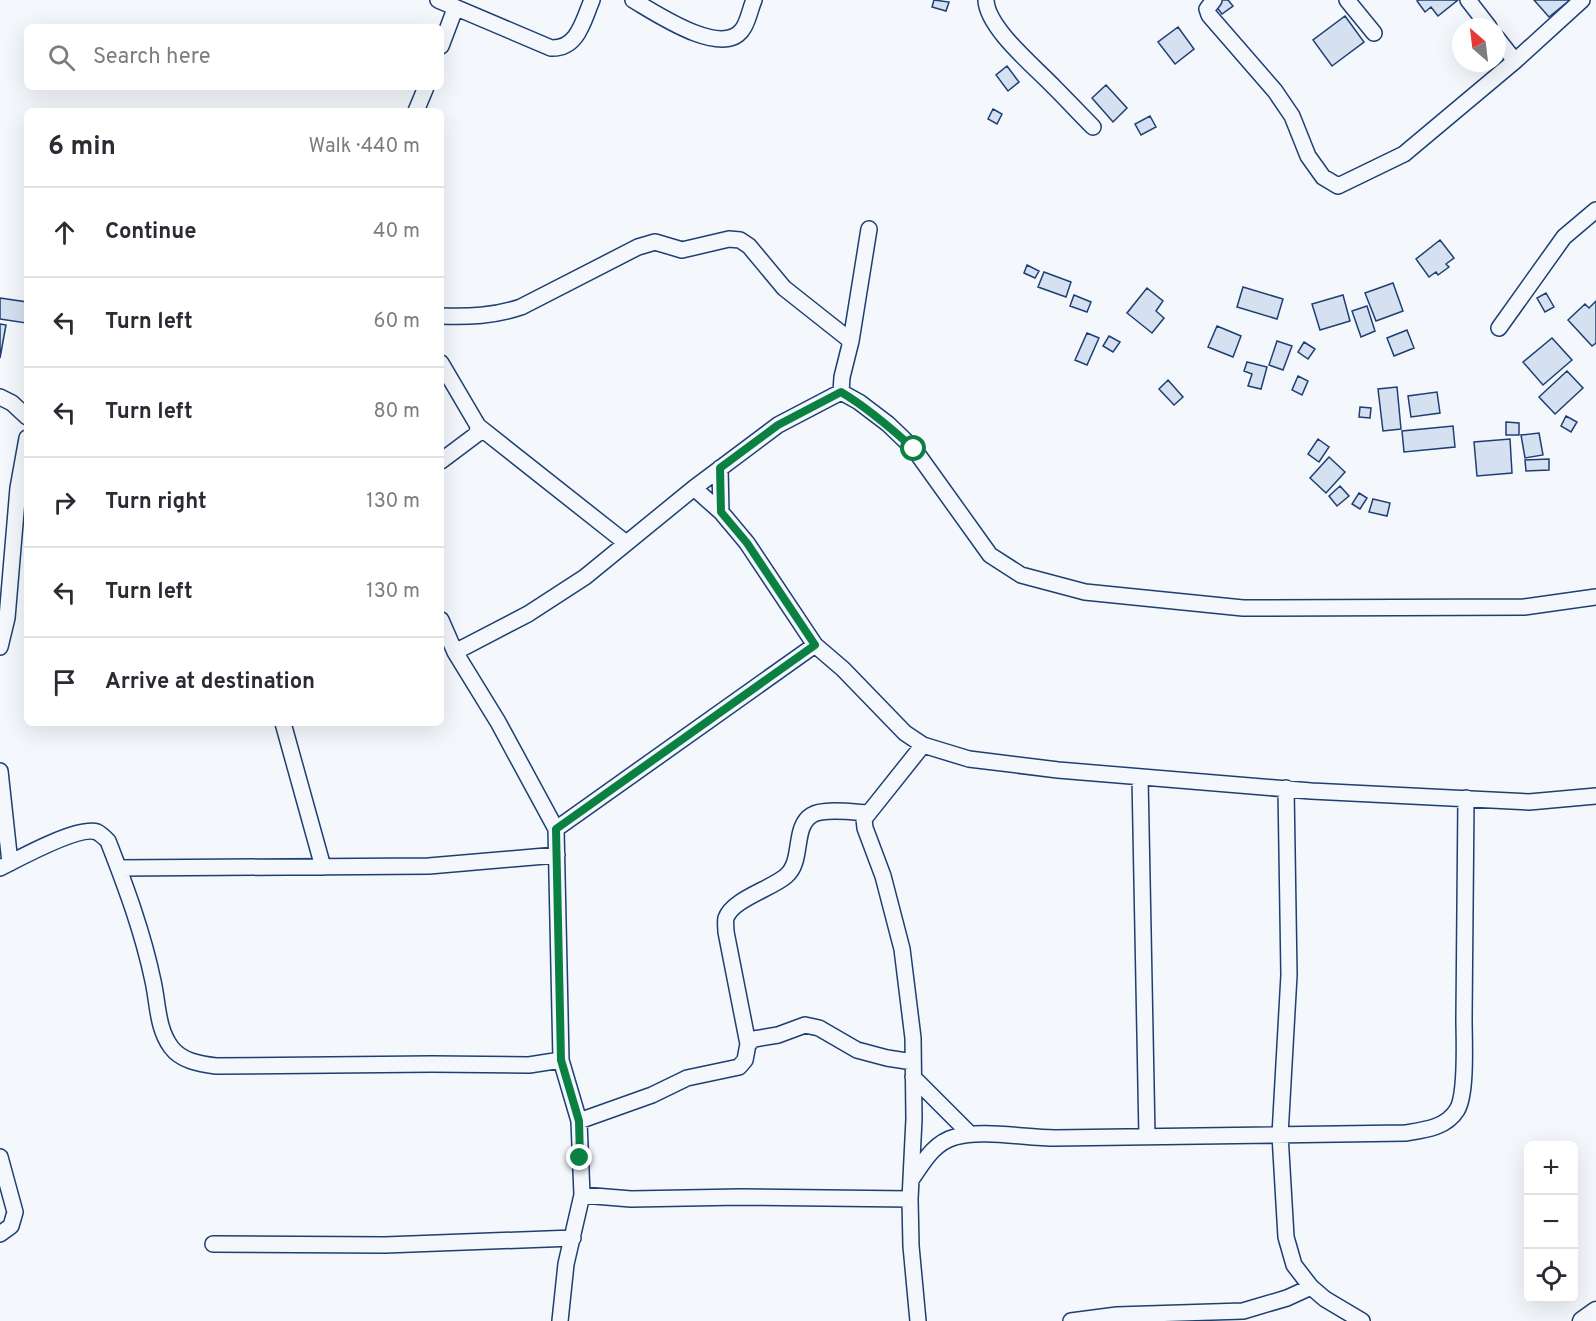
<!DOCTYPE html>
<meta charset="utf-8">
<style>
body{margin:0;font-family:Overpass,sans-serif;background:#f2f2f3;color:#2b2b33}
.controls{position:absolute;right:18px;bottom:18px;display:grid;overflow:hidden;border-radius:9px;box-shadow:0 6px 24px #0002}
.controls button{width:54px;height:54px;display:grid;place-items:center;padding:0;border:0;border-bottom:2px solid #e1e1e2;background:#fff;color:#2b2b33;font:30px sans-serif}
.compass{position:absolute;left:1452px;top:18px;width:54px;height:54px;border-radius:50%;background:#fff;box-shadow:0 6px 24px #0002;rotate:332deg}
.stop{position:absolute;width:18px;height:18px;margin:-14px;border:4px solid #0b8043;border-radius:50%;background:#fff}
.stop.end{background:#0b8043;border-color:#fff;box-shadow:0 2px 6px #0008}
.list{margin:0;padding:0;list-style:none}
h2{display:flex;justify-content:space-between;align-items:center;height:78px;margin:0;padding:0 24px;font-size:26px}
h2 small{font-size:20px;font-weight:400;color:#7c7c81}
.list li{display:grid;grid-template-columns:39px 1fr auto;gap:18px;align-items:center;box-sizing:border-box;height:90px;padding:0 24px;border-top:2px solid #e1e1e2}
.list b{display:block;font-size:22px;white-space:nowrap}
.list em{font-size:20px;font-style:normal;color:#7c7c81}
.icon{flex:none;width:33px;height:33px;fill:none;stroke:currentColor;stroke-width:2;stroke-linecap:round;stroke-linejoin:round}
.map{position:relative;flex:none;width:1596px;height:1321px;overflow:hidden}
.search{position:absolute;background:#fff;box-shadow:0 6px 24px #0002;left:24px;top:24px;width:420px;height:66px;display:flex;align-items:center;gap:15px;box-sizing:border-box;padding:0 21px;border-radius:9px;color:#7c7c81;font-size:22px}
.panel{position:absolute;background:#fff;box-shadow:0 6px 24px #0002;left:24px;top:108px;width:420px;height:618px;border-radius:9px}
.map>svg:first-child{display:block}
</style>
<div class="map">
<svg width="1596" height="1321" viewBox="0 0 1596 1321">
<rect width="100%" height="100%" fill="#f4f7fb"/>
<path fill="#d5e0f0" stroke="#1d3f73" stroke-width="1.5" d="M 934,0 L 949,2 L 946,11 L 932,7 Z
M 1221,0 L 1228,0 L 1233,6 L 1222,14 L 1215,5 Z
M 1419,0 L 1458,0 L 1438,16 L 1431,7 L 1425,12 L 1417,1 Z
M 1534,0 L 1570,0 L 1549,17 Z
M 1345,16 L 1364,42 L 1332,66 L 1313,40 Z
M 1178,27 L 1194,49 L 1175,64 L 1158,42 Z
M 1007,66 L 1019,82 L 1008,91 L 996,75 Z
M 1106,85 L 1127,108 L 1113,122 L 1092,98 Z
M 993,109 L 1002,114 L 997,124 L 988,119 Z
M 1150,116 L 1156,127 L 1141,135 L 1135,124 Z
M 1440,240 L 1454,258 L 1446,264 L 1449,267 L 1438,275 L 1436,272 L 1429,277 L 1416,259 Z
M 1027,265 L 1039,271 L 1035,278 L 1024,273 Z
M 1044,272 L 1071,282 L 1066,297 L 1038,287 Z
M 1393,283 L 1403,311 L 1376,321 L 1365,293 Z
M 1243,287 L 1283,299 L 1277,319 L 1237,307 Z
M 1147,288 L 1163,301 L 1156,311 L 1164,318 L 1152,333 L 1127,313 Z
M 1546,293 L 1554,307 L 1545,312 L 1537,298 Z
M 1074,295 L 1091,302 L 1087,312 L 1070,306 Z
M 1343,295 L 1350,321 L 1320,330 L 1312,304 Z
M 0,298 L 27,302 L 26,323 L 0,319 Z
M 1596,301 L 1596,343 L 1592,346 L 1568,320 L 1585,304 L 1589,308 Z
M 1367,306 L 1375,331 L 1361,337 L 1352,311 Z
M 0,324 L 6,325 L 0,358 Z
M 1217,326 L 1241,336 L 1233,357 L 1208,347 Z
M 1407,330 L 1414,348 L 1394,356 L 1387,338 Z
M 1087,333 L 1099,338 L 1087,365 L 1075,360 Z
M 1109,336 L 1120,342 L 1113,352 L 1103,346 Z
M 1552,338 L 1572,360 L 1543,385 L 1523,362 Z
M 1277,341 L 1292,346 L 1283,370 L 1269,365 Z
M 1304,342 L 1315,349 L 1308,359 L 1298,352 Z
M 1247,362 L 1267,367 L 1261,389 L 1248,386 L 1252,374 L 1244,371 Z
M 1567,371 L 1583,388 L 1555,414 L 1539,397 Z
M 1298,376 L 1308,381 L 1302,395 L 1292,390 Z
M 1168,380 L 1183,397 L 1174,405 L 1159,389 Z
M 1397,387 L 1401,429 L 1383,431 L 1378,389 Z
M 1437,392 L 1440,413 L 1411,417 L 1408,396 Z
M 1360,407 L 1371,408 L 1370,418 L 1359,417 Z
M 1566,416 L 1577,422 L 1571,432 L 1561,426 Z
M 1506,422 L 1519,423 L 1519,435 L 1506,435 Z
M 1453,426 L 1455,447 L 1404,452 L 1402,431 Z
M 1539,433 L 1543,455 L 1525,458 L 1521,435 Z
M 1318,439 L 1329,447 L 1319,462 L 1308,454 Z
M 1510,439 L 1512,473 L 1477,476 L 1474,442 Z
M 1329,457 L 1345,472 L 1326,493 L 1310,478 Z
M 1549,459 L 1549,470 L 1526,471 L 1525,460 Z
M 1340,486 L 1349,496 L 1337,506 L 1329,496 Z
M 1359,493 L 1367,498 L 1360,509 L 1352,504 Z
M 1373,499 L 1390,503 L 1387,516 L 1369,512 Z"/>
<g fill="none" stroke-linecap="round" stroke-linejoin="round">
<defs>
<path id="minor" d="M 438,0 L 551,48 C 578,49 583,21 592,0
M 633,0 C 654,12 721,58 742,30 C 748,23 750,9 754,0
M 986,0 C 987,28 1035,67 1054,87 C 1067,100 1080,114 1093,127
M 1214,0 L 1207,9 L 1209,15 L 1275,91 L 1292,116 L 1308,156 L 1323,177 L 1338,186 L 1404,154 L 1515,61
M 1347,0 L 1374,33
M 1468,0 L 1489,27
M 1497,38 L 1515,61 L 1582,0
M 441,46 L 455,9
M 416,111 L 426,87
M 441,316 C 469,317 494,316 521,307 L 638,247 L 655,242 L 682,250 L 729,239 L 740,240 L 749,246 L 784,288 L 851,341
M 1499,328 L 1564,237 L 1596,210
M 441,363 L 478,426 L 477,434 L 441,461
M 841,392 L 859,402 L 888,424 L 914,449 L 990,555 L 1021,575 L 1085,592 L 1243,608 L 1524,607 L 1596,597
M 0,397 L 12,403 L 27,417
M 478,426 L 626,543
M 720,468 L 721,512
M 694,488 L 721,512 L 747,543 L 815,645 L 843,669 L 905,733 L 923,745 L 969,759 L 1058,770 L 1311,791 L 1529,802 L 1596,796
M 441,620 L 455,652 L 498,722 L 556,829 L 561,1060
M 0,647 L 7,618 L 18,488 L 27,438
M 455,652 L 528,614 L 585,577 L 694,488 L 778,425 L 841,392 L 842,377 L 851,341 L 869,229
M 283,723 L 323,867
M 0,771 L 10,863
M 1140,777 L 1147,1137
M 1286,788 L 1289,975 L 1280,1135 L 1286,1237 L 1294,1265 L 1311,1287 L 1325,1299 L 1362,1321
M 556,829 L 815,645
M 0,868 C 18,859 79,825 97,832 C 101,834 105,838 108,841 C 126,887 143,933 153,981 C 158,1003 157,1028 171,1047 C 181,1061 200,1064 216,1066 L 432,1064 L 529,1065 L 561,1060 L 579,1121 L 582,1195 L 566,1264 L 560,1321
M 119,868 L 429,866 L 557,855
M 748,1044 L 726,932 C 726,928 725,922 726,918 C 733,899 771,889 786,876 C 804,861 792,827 812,815 C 823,808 853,812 867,813
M 913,1077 L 969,1133
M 579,1121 L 652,1095 L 687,1078 L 739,1067 L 745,1060 L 748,1044 L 754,1039 L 778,1035 L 805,1025 L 819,1028 L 857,1050 L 887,1058 L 913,1062
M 0,1157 L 15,1212 L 11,1226 L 0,1234
M 911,1180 C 923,1163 933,1143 955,1137 C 981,1129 1026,1138 1055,1138 C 1171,1136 1288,1135 1405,1133 C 1424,1130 1446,1128 1457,1110 C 1467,1094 1464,1039 1464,1019 C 1465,945 1465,872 1466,798
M 582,1195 L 631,1199 L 741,1197 L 910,1199
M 213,1244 L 385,1245 L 573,1238
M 918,1321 L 911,1246 L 910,1199 L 914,1119 L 913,1038 L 902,949 L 883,876 L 865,828 L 864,819 L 923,745
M 1071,1321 L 1117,1315 L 1243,1311 L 1287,1298 L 1311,1287"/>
<path id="tertiary" d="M 1582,1321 L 1596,1311"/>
</defs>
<use href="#minor" stroke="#1d3f73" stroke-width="18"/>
<use href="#tertiary" stroke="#1d3f73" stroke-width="21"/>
<use href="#minor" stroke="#f4f7fb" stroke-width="15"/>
<use href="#tertiary" stroke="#f4f7fb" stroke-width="18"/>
</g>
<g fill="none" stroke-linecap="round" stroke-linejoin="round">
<path stroke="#0b8043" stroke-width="8" d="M 580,1158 L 579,1121 L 561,1060 L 556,829 L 815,645 L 747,543 L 721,512 L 720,468 L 778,425 L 841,392 C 868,408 891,428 914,449"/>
</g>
</svg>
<div class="controls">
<button>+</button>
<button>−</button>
<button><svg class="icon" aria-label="locate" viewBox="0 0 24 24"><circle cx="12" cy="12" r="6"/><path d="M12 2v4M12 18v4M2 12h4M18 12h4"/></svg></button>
</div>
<svg class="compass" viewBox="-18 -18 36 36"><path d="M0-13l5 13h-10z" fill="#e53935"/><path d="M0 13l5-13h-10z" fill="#7c7c81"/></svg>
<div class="stop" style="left:914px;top:449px"></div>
<div class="stop end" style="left:580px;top:1158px"></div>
<div class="search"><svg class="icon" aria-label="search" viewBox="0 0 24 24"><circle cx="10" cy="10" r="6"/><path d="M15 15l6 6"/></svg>Search here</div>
<section class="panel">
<h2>6 min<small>Walk · 440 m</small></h2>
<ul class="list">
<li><svg class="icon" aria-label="ahead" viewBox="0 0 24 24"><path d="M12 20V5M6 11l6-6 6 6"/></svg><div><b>Continue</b></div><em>40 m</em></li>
<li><svg class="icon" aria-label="left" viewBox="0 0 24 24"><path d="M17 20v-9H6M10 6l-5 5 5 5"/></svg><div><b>Turn left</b></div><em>60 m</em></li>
<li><svg class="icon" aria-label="left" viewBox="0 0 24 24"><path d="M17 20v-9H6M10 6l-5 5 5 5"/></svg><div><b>Turn left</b></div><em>80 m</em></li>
<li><svg class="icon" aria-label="right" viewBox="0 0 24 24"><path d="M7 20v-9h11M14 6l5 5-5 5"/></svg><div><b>Turn right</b></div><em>130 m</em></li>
<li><svg class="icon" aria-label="left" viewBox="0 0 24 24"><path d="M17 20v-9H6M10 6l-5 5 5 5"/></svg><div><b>Turn left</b></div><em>130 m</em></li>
<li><svg class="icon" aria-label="arrive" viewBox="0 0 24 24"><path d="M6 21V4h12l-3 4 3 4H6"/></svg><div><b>Arrive at destination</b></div></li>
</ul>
</section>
</div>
